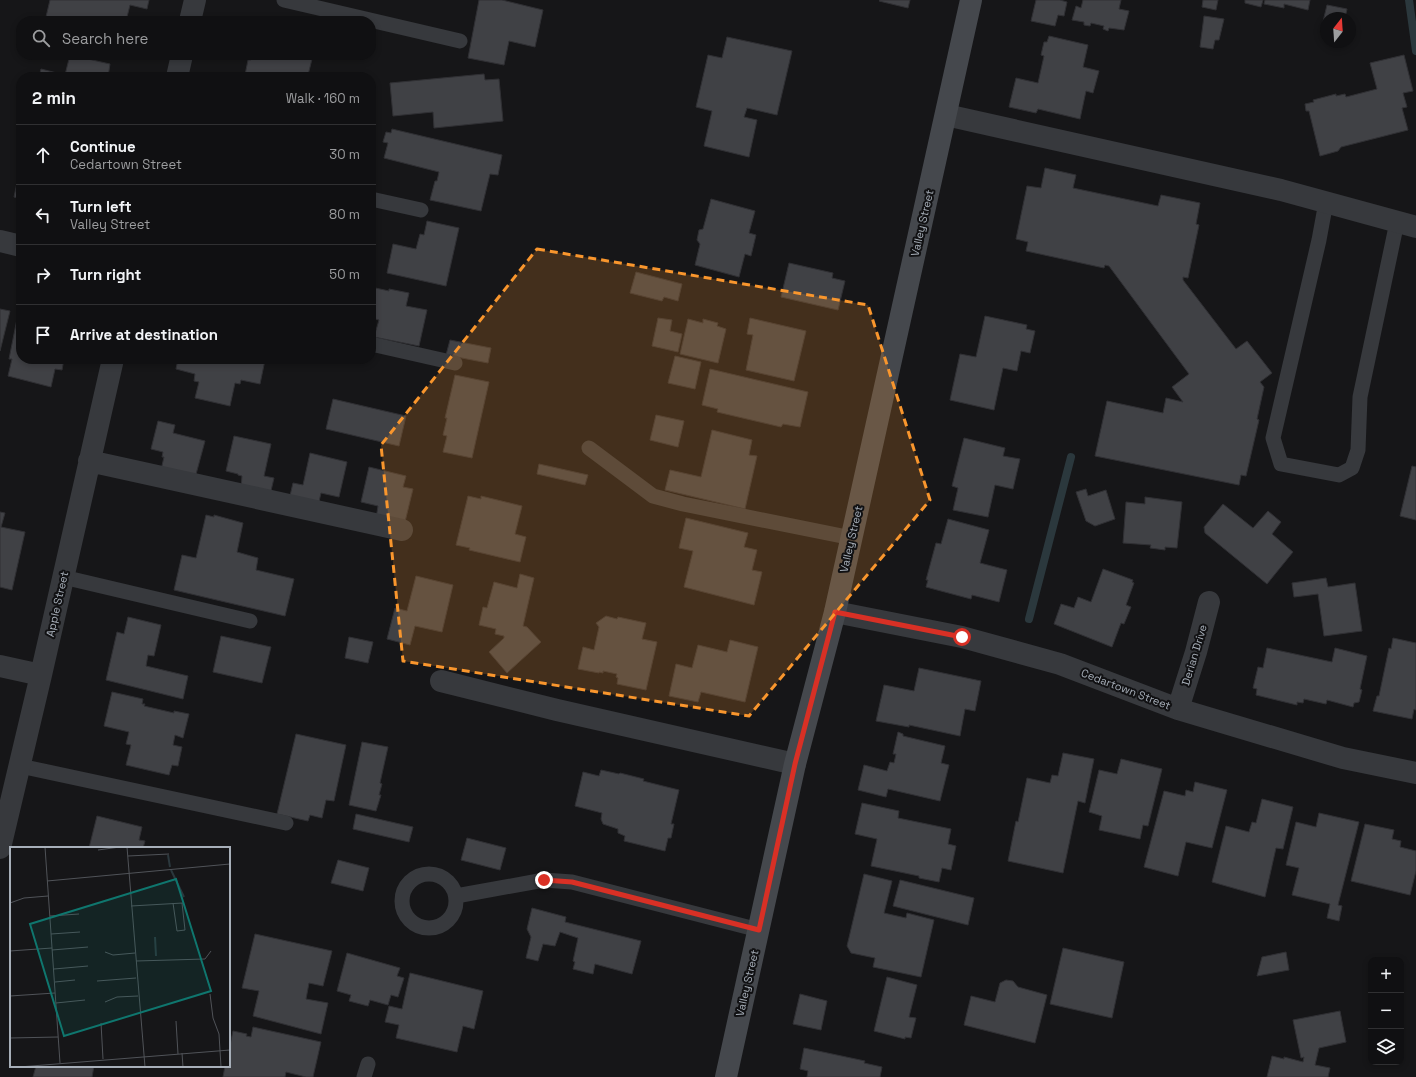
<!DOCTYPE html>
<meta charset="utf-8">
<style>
body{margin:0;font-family:"Space Grotesk",sans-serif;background:#1e1e20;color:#f1f3f6}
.controls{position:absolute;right:12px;bottom:12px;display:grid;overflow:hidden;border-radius:8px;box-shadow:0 2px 6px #0003}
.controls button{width:36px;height:36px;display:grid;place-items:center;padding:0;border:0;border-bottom:1px solid #303032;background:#101012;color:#f1f3f6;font:20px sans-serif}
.compass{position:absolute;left:1320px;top:12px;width:36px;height:36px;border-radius:50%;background:#101012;box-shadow:0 2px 6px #0003;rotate:17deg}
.stop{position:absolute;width:12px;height:12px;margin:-9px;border:3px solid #d93025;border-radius:50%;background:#fff}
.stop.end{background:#d93025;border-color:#fff;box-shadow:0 1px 4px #0008}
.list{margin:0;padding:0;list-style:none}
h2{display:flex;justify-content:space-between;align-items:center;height:52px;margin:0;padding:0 16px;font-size:17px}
h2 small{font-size:13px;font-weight:400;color:#9c9d9f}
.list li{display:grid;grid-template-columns:26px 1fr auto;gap:12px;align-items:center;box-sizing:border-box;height:60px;padding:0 16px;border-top:1px solid #303032}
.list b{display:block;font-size:15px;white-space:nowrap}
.list p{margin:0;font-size:13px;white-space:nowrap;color:#9c9d9f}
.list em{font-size:13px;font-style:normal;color:#9c9d9f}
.icon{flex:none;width:22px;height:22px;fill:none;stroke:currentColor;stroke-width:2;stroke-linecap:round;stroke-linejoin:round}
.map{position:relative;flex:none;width:1416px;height:1077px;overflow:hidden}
.search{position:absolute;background:#101012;box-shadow:0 2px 6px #0003;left:16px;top:16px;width:360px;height:44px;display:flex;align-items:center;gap:10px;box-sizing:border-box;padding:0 14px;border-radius:16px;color:#9c9d9f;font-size:15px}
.panel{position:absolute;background:#101012;box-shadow:0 2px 6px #0003;left:16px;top:72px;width:360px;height:292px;border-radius:16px}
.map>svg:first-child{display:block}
</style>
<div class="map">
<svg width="1416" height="1077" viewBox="0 0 1416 1077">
<rect width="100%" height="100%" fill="#161618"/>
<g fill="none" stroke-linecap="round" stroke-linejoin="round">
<path stroke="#2b383d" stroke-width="8" d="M 1409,0 L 1416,51
M 1029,619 L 1071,457"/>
</g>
<path fill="#404145" stroke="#303034" d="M 50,0 L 149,0 L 147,9 L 130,5 L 126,21 L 45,21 Z
M 479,0 L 502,0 L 543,10 L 535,47 L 509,41 L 504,65 L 468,58 Z
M 880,0 L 910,0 L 908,8 L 879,1 Z
M 1036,0 L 1060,0 L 1067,2 L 1064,16 L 1058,15 L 1055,26 L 1031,21 Z
M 1083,0 L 1121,0 L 1119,9 L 1129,11 L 1124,30 L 1109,28 L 1108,31 L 1103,29 L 1104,26 L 1091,23 L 1090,26 L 1084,25 L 1084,22 L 1072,20 L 1076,6 L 1081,8 Z
M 1203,0 L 1218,0 L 1216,10 L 1202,7 Z
M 1245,0 L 1263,0 L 1261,7 L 1245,3 Z
M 1265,0 L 1310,0 L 1308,10 L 1284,4 L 1284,8 L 1264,4 Z
M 1327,5 L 1347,9 L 1345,18 L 1326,18 L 1326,31 L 1321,30 Z
M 1204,16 L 1224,19 L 1219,40 L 1215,40 L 1213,49 L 1200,47 Z
M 1049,36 L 1088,45 L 1083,67 L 1099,71 L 1093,93 L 1086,91 L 1080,119 L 1038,109 L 1036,113 L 1009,107 L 1016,78 L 1038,83 L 1044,56 L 1041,55 L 1044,42 L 1047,42 Z
M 727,37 L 792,51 L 777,115 L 747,108 L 744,117 L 757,120 L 749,157 L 704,146 L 712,111 L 696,107 L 708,55 L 722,58 Z
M 70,55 L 110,64 L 108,77 L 39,77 L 41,69 L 65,75 Z
M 252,55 L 313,55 L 308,75 L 309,77 L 247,77 L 247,76 L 245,75 L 248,60 L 251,60 Z
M 1404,55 L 1413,91 L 1403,93 L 1407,107 L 1402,108 L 1408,130 L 1341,147 L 1338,151 L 1320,156 L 1309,111 L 1306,111 L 1305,104 L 1314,102 L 1313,100 L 1336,94 L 1336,96 L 1345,94 L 1346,97 L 1377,89 L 1370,63 Z
M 484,74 L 485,80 L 499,79 L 503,121 L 434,128 L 433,112 L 393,116 L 390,83 Z
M 392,129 L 502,155 L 498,175 L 490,174 L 481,211 L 430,200 L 435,181 L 437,181 L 439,172 L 384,158 L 388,143 L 383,142 L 386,132 L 391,133 Z
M 21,164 L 21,199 L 14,197 Z
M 1045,168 L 1076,175 L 1073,188 L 1158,206 L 1161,195 L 1200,203 L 1196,224 L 1199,225 L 1188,278 L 1183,277 L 1183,280 L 1236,349 L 1247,341 L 1272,373 L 1260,382 L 1264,387 L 1257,419 L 1259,420 L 1246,476 L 1241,475 L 1239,485 L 1095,456 L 1107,401 L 1163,413 L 1166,398 L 1183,402 L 1172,387 L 1189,374 L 1109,266 L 1105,265 L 1104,268 L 1026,251 L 1028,242 L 1016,239 L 1027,186 L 1041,188 Z
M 711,199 L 755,211 L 749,233 L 756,235 L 751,256 L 745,254 L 739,277 L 695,265 L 700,244 L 697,240 L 699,230 L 703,229 Z
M 427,221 L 459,228 L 446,286 L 387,273 L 393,244 L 416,249 L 420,234 L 424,235 Z
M 789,263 L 833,273 L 832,278 L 845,281 L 838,310 L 781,297 Z
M 636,272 L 682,284 L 678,301 L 664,297 L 662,301 L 630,293 Z
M 371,287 L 389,291 L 389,289 L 409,293 L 406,306 L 427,310 L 419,346 L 374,337 L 379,320 L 371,318 Z
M 20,304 L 21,359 L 64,359 L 62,370 L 55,369 L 51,387 L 8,376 L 12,359 L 9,359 Z
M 0,309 L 10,311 L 0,351 Z
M 985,316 L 1027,325 L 1026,329 L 1035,331 L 1030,353 L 1021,351 L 1017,371 L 1003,368 L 994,410 L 950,400 L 960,354 L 976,357 Z
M 658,318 L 672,320 L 670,331 L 682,334 L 678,352 L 652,346 Z
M 750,318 L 806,331 L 794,381 L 746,370 L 753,335 L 747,334 Z
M 688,319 L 703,323 L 703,319 L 718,323 L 717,326 L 726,329 L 718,363 L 680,354 Z
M 450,340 L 491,348 L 488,363 L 446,355 Z
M 675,356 L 701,362 L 695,389 L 668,383 Z
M 178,359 L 260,359 L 265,360 L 260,384 L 241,380 L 240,384 L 235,383 L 230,406 L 195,398 L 199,382 L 194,381 L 195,374 L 176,369 Z
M 710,369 L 808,392 L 800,427 L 783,424 L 781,427 L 717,412 L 718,409 L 702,405 Z
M 455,375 L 489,382 L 472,458 L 443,452 L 447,436 L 443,435 L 447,418 L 445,418 Z
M 333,399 L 406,416 L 399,446 L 326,429 Z
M 656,415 L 684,421 L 678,447 L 650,440 Z
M 158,421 L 175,425 L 173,433 L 205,441 L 195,478 L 161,470 L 164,457 L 162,457 L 163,452 L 151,449 Z
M 712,430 L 752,440 L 749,455 L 757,456 L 745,509 L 665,490 L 670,470 L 701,477 Z
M 234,436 L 271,444 L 264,476 L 274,478 L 270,495 L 241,489 L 242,476 L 238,475 L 238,474 L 226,471 Z
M 964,438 L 1005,448 L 1003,456 L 1020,459 L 1013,489 L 995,485 L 988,517 L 953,510 L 958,488 L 952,486 Z
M 310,453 L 347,462 L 339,497 L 321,493 L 318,506 L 289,500 L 293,483 L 303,485 Z
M 539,464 L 588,475 L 585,485 L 537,474 Z
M 1412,466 L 1416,467 L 1416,520 L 1400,516 Z
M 369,467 L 406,476 L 403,487 L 413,489 L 404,526 L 376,519 L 378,506 L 361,502 Z
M 1086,489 L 1088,496 L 1106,490 L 1115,519 L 1095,526 L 1086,521 L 1076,492 Z
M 468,496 L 481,499 L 481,496 L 522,506 L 515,534 L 526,537 L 520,562 L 469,550 L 470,548 L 456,545 Z
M 1145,497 L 1182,502 L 1177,548 L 1165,547 L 1165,550 L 1150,548 L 1151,545 L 1123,543 L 1126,502 L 1145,504 Z
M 1223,504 L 1253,528 L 1268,511 L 1281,522 L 1272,534 L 1293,552 L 1267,584 L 1205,533 L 1204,527 Z
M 0,512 L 5,513 L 1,527 L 25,532 L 12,590 L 0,587 Z
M 206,515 L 214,517 L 214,515 L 243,523 L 237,552 L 258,558 L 256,570 L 294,579 L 285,616 L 174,590 L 182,555 L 196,558 Z
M 686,518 L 748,533 L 744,547 L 757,550 L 752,570 L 762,572 L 754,605 L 684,587 L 693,551 L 679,548 Z
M 948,519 L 989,530 L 980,563 L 1007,570 L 999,602 L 972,595 L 971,599 L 926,587 L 928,580 L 926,580 L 936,543 L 941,544 Z
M 1103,569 L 1133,580 L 1132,582 L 1134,583 L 1126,605 L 1131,607 L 1124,624 L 1121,623 L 1112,647 L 1054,624 L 1061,604 L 1074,608 L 1078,597 L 1091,602 Z
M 520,574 L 534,578 L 523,626 L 527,627 L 541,642 L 507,673 L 489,652 L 504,638 L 504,636 L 495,634 L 496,629 L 479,625 L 483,607 L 487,608 L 494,582 L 517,588 Z
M 416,576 L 453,585 L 442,632 L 415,626 L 410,645 L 387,639 L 395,608 L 407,611 Z
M 1326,578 L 1328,587 L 1355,583 L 1362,631 L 1324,636 L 1318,594 L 1294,597 L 1292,583 Z
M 606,616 L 617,619 L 618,617 L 646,623 L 642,639 L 657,642 L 646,690 L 617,684 L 618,678 L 616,677 L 617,674 L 603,671 L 603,673 L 599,672 L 599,673 L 578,669 L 583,647 L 594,650 L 599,627 L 596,623 Z
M 128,617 L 161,625 L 154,656 L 148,655 L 146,666 L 188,676 L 183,699 L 106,680 L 117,632 L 124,634 Z
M 221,636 L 271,647 L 262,683 L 213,672 Z
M 349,637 L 373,642 L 368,663 L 345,658 Z
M 1393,638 L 1416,643 L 1416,710 L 1414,709 L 1412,719 L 1373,711 L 1377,696 L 1379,696 L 1389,648 L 1391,649 Z
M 730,640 L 758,647 L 745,702 L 701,692 L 698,702 L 669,696 L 676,664 L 692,668 L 698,645 L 727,652 Z
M 1267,648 L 1332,662 L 1335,648 L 1367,656 L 1360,689 L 1362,690 L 1359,702 L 1354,703 L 1353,707 L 1327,700 L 1326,704 L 1304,699 L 1303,703 L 1297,702 L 1297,705 L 1256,695 L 1257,689 L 1253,688 L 1258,667 L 1263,668 Z
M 919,668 L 981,681 L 975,711 L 965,709 L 960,736 L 909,725 L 909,727 L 876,721 L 884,685 L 914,691 Z
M 112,692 L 143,699 L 142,704 L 145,704 L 144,706 L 174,713 L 174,711 L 189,714 L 183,738 L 175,735 L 173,745 L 182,747 L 178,766 L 172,765 L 169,775 L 126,765 L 131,745 L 126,744 L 129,732 L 104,726 Z
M 898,732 L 903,734 L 903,736 L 945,746 L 941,763 L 949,765 L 940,801 L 888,789 L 886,797 L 858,790 L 864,765 L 887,771 L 890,762 L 894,763 L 896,754 L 893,754 Z
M 296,734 L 346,745 L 334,801 L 326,800 L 322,818 L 310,815 L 308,821 L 277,814 Z
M 362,742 L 388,747 L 380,783 L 382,784 L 379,795 L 381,795 L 376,811 L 349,805 Z
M 1063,753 L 1094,759 L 1085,803 L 1078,801 L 1063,873 L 1008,861 L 1016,821 L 1018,822 L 1027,778 L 1050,783 L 1052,775 L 1058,776 Z
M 1121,759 L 1162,769 L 1148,826 L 1143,825 L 1140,839 L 1099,830 L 1102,816 L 1089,812 L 1099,770 L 1117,774 Z
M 601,770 L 619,774 L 620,773 L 644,779 L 643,781 L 679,790 L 671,824 L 674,824 L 671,838 L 668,838 L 665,851 L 624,841 L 625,836 L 618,833 L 618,829 L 603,824 L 601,819 L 602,813 L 575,806 L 583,772 L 599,776 Z
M 1195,782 L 1227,790 L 1212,848 L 1186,842 L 1178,876 L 1144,867 L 1164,791 L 1185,796 L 1186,790 L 1193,792 Z
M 1262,799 L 1293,807 L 1283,849 L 1276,848 L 1265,897 L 1212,882 L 1226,826 L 1249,832 L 1252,822 L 1256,823 Z
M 862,803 L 899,811 L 898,818 L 951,829 L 948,844 L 956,846 L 951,870 L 942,868 L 939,882 L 919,878 L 919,876 L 871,866 L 877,839 L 855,834 Z
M 1319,813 L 1359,822 L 1338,905 L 1342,906 L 1339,921 L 1327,918 L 1330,904 L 1292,895 L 1299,868 L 1286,865 L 1296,822 L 1316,827 Z
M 356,814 L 413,827 L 409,842 L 353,829 Z
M 97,816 L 142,827 L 139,840 L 145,841 L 143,848 L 89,848 Z
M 1365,824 L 1394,830 L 1392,839 L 1401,841 L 1400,847 L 1416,851 L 1416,871 L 1410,895 L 1351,881 Z
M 467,838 L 506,848 L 500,870 L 461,860 Z
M 338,860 L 369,868 L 363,891 L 331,883 Z
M 864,874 L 892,881 L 884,913 L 906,918 L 907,913 L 934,920 L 921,977 L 873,967 L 875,958 L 851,953 L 847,946 Z
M 900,880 L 974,898 L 968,925 L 893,906 Z
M 532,908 L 566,917 L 565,922 L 641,941 L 632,974 L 595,964 L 593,974 L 573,969 L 575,962 L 573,961 L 578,938 L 560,932 L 555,946 L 543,944 L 538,961 L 526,958 L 531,937 L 527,929 Z
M 255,934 L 332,951 L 323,986 L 309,983 L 306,999 L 328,1003 L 321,1034 L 253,1016 L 259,991 L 242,988 Z
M 1063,948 L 1124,962 L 1112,1018 L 1050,1004 Z
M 1286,952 L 1289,970 L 1257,976 L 1262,957 Z
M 347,953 L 400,968 L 397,976 L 404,978 L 398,997 L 391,995 L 388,1005 L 370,1000 L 368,1006 L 349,1001 L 351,995 L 337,991 Z
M 410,973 L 483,991 L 474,1029 L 463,1026 L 457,1052 L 396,1038 L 399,1025 L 385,1022 L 389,1006 L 402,1009 Z
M 887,977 L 917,985 L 909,1017 L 916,1018 L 911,1038 L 905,1037 L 905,1039 L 874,1031 Z
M 1006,980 L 1013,981 L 1018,987 L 1047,995 L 1035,1043 L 964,1025 L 971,996 L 995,1002 L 1000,983 Z
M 800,994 L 827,1001 L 821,1030 L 793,1024 Z
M 1340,1011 L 1346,1042 L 1319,1048 L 1315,1065 L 1330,1068 L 1328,1077 L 1267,1077 L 1272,1056 L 1284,1059 L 1284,1057 L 1303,1062 L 1304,1057 L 1301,1058 L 1293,1020 Z
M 253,1027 L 321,1042 L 313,1077 L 306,1077 L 286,1072 L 285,1077 L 223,1077 L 225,1066 L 229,1066 L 229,1050 L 233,1031 L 247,1034 L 246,1036 L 251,1037 Z
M 804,1048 L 865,1061 L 864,1063 L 882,1067 L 880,1077 L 807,1077 L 808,1071 L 800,1069 Z
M 36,1066 L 94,1066 L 92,1077 L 33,1077 Z"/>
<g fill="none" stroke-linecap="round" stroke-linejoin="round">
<path stroke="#37393d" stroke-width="15" d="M 284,0 L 460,41
M 371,199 L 421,210
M 1326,202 L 1319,240 L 1273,438 L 1281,464 L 1339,475 L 1352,468 L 1358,450 L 1360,397 L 1397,222
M 371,344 L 455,363
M 589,448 L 653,496 L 683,504 L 852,538
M 63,577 L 250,621
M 20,766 L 286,823
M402 901a27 27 0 1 1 54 0a27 27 0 1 1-54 0Z
M 456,896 L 544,880 L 572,882 L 759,930
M 364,1077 L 368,1064"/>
<path stroke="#37393d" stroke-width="22" d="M 190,21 L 195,0
M 177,77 L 182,55
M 946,115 L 1281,190 L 1416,227
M 0,241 L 21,246
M 89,461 L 402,530
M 835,612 L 962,637 L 1060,664 L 1178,709 L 1343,758 L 1416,773
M 0,666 L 41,675
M 441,681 L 557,710 L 795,764
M 1178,709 L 1196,652 L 1209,602
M 0,848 L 41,675 L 113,359"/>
<path stroke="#45484d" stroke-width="22" d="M 726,1077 L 795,764 L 835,612 L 971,0"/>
</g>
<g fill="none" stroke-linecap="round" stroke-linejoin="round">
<path stroke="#d93025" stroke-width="5" d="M 544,880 L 572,882 L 759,930 L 795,764 L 835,612 L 962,637"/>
</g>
<path fill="#f9962d" fill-opacity="0.2" stroke="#f9962d" stroke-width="3" stroke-dasharray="8 5" stroke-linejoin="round" d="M 537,249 L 868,305 L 930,500 L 749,716 L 403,661 L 381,445 Z"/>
<g text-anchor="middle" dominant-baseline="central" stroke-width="4" stroke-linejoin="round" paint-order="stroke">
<g font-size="11" fill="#a7afb9" stroke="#111113">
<text transform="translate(922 223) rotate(-77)">Valley Street</text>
<text transform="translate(851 539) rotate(-77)">Valley Street</text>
<text transform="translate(57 604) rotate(-77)">Apple Street</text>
<text transform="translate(1194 655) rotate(-73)">Derian Drive</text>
<text transform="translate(1126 689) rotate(21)">Cedartown Street</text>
<text transform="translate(747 983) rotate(-77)">Valley Street</text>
</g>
</g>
<g transform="translate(10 847)">
<rect width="220" height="220" fill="#161618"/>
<path fill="none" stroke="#2b383d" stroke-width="2" d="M 158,8 L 160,20M 161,23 L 174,50M 145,90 L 146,109"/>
<path fill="none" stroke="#505358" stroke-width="1" d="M 35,0 L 50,216M 117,0 L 135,220M 88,3 L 110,0M 118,9 L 159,7M 37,34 L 220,17M 0,56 L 14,51 L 38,49M 163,56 L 167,84 L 175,83 L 172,56M 121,59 L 173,56M 40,69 L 69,67M 41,87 L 70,85M 42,103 L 78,100M 0,104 L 42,101M 95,105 L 103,108 L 125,106M 126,114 L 195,112 L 201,104M 44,122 L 78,119M 87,134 L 126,131M 45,135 L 65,133M 200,147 L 203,171 L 209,187 L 211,220M 0,149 L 45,146M 95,155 L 107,150 L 128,149M 46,156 L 75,153M 166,174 L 168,207M 91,176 L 93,212M 0,191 L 48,190M 172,206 L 173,220M 9,220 L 220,203"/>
<path fill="#0f766e" fill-opacity="0.15" stroke="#0f766e" stroke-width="2" d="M 166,32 L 201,144 L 54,189 L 20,77 Z"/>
<rect width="220" height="220" fill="none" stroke="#a7afb9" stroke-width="2"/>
</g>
</svg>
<div class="controls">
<button>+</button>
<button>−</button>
<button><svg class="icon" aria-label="layers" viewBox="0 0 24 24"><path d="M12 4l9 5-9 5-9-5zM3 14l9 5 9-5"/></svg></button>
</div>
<svg class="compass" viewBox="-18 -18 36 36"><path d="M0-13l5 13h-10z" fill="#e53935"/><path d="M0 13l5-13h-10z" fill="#9c9d9f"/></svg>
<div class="stop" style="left:962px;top:637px"></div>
<div class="stop end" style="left:544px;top:880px"></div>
<div class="search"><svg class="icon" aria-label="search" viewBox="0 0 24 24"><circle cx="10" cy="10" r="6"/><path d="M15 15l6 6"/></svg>Search here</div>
<section class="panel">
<h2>2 min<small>Walk · 160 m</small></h2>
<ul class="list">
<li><svg class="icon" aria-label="ahead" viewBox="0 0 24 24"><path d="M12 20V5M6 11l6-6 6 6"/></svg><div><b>Continue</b><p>Cedartown Street</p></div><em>30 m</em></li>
<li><svg class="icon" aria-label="left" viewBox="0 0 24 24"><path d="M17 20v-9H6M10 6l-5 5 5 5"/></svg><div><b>Turn left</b><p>Valley Street</p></div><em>80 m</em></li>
<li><svg class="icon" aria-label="right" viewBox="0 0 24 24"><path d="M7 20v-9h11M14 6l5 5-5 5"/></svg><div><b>Turn right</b></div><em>50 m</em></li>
<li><svg class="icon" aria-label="arrive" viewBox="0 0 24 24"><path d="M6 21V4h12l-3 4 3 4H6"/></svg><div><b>Arrive at destination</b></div></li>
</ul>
</section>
</div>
